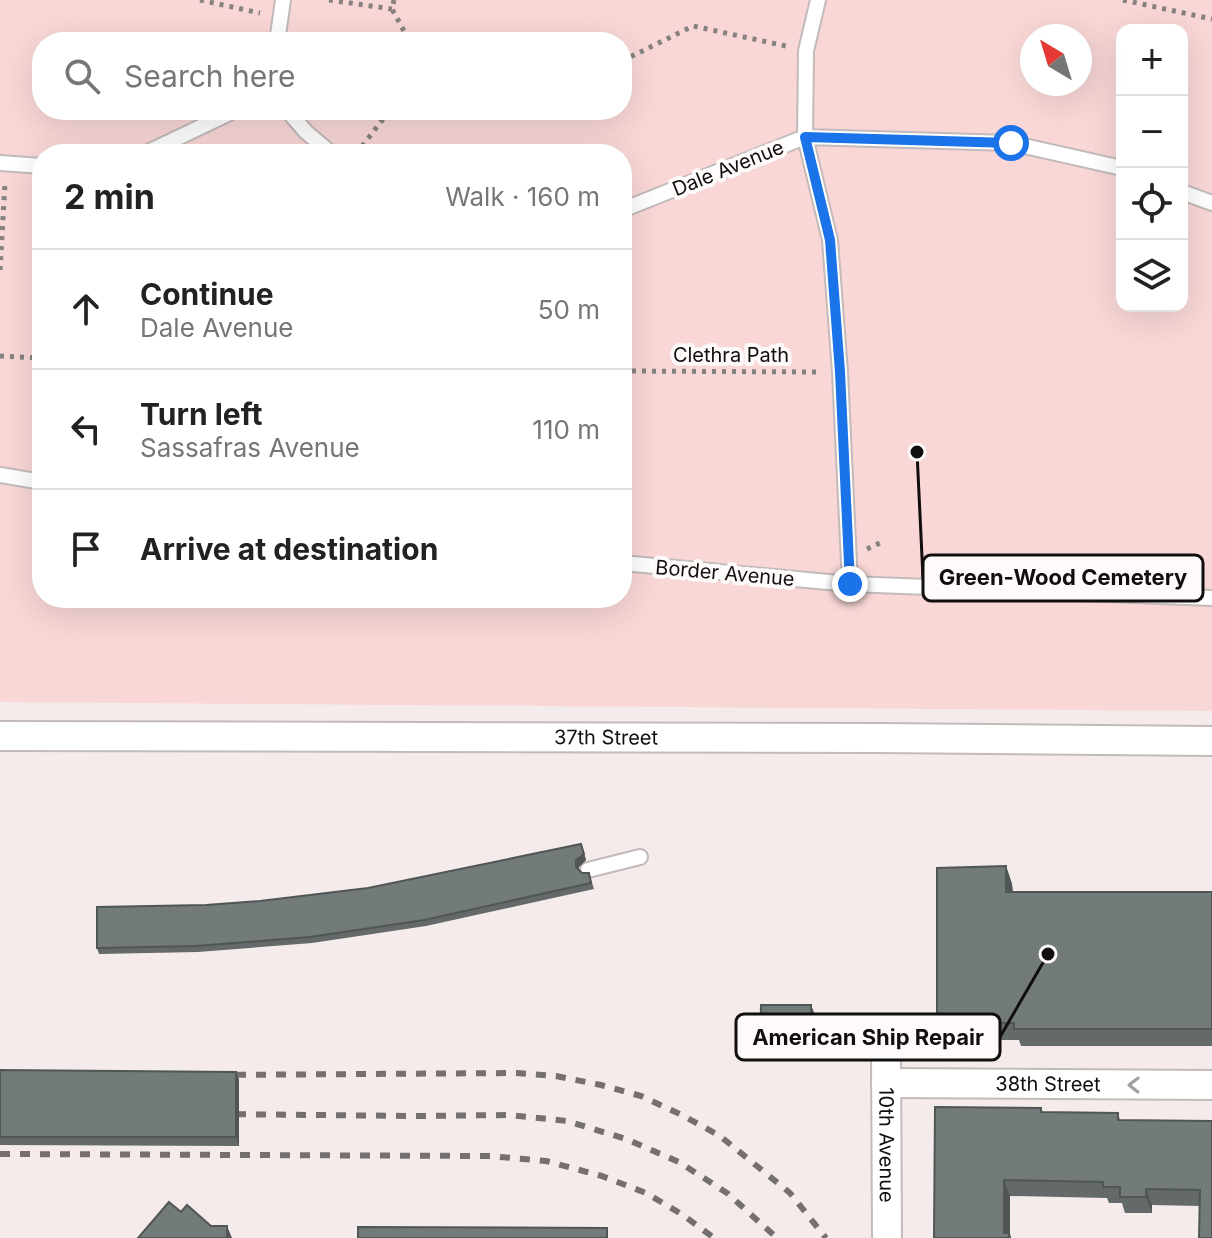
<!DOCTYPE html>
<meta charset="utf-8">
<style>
body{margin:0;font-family:Inter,sans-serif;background:#f2f2f2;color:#222}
.controls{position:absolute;right:24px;top:24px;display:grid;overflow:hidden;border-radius:16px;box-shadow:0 8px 32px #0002}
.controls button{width:72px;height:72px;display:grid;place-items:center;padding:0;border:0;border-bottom:2px solid #e0e0e0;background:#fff;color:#222;font:40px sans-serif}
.compass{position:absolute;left:1020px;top:24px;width:72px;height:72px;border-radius:50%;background:#fff;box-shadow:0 8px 32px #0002;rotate:322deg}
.stop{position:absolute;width:24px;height:24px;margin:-18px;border:6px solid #1a73e8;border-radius:50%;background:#fff}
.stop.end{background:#1a73e8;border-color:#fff;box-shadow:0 2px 8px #0008}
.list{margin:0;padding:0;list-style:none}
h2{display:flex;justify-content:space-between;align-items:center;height:104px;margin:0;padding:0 32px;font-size:34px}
h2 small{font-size:26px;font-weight:400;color:#767676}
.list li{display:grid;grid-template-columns:52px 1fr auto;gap:24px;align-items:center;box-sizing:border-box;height:120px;padding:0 32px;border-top:2px solid #e0e0e0}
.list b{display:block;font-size:30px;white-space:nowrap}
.list p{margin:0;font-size:26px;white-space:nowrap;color:#767676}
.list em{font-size:26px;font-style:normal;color:#767676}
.icon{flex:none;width:44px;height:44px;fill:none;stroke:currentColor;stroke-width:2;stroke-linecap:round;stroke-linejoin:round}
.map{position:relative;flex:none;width:1212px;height:1238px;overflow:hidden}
.search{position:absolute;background:#fff;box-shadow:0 8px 32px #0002;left:32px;top:32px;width:600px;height:88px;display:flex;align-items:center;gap:20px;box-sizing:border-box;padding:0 28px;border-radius:32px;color:#767676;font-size:30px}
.panel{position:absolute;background:#fff;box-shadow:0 8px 32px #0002;left:32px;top:144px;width:600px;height:464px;border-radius:32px}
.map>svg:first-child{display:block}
</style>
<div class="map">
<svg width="1212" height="1238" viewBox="0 0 1212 1238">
<rect width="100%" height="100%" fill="#f5ebeb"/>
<path fill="#f9d7d7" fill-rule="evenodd" d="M 0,0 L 1212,0 L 1212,711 L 0,702 ZM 1122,30 L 1182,30 L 1182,306 L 1122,306 ZM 1032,36 L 1080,36 L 1080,84 L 1032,84 ZM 42,42 L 622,42 L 622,110 L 42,110 ZM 42,154 L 622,154 L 622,598 L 42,598 Z"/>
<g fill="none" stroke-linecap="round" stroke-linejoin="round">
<defs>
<path id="lane" d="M 818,0 L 806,51 L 805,137 L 830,240 L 840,372 L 850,584
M 277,42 L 283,0
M 287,110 L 306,132 L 332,154
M 144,154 L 236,110
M 0,163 L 42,166
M 1182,192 L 1212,203
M 622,210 L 805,137 L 1011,143 L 1122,168
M 0,475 L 42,482
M 622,563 L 850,584 L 1212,598
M 588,870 L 640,857"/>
<g id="street">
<path id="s1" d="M 0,736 L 880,738 L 1212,741"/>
<path id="s2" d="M 886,1051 L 887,1238"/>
<path id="s3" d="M 886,1083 L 1212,1085"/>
</g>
</defs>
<use href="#lane" stroke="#c3baba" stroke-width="18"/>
<use href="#street" stroke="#c3baba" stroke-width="32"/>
<path stroke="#878181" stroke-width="5" stroke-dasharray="4 6" stroke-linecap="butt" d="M 200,0 L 260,13
M 329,0 L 392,9
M 394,0 L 392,9 L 410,42
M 1123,0 L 1212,19
M 622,61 L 693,26 L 786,46
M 356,154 L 390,110
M 0,270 L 5,183
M 0,356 L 42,358
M 622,371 L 819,372
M 867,549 L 880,543"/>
<use href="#lane" stroke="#fff" stroke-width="14"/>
<use href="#street" stroke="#fff" stroke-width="28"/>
<path stroke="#756f6f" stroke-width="6" stroke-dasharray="10 10" stroke-linecap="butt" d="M 216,1075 L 516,1073 L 556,1076 L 601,1085 L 641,1096 L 682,1115 L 720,1136 L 790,1193 L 826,1238
M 216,1114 L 418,1116 L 509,1115 L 567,1121 L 626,1139 L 679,1162 L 727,1193 L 777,1238
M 0,1154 L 490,1156 L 546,1161 L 602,1176 L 646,1193 L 683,1215 L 714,1238"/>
</g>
<path fill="#636a69" d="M 581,844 L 586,860 L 579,867 L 579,869 L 582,873 L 589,873 L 594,889 L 426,926 L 312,943 L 198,952 L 99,954 L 97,948 L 206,905 L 260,901 L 368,888 Z
M 1006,866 L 1012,884 L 1013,892 L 1212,892 L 1212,1046 L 1021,1046 L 1019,1040 L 943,1040 L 937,1023 Z
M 811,1005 L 816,1018 L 815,1060 L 765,1060 L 760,1047 Z
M 0,1070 L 236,1072 L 239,1080 L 239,1146 L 0,1145 Z
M 1041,1108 L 1043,1112 L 1118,1113 L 1120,1120 L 1212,1121 L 1200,1206 L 1152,1205 L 1152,1213 L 1125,1213 L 1122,1203 L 1109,1203 L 1107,1198 L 1010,1196 L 1010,1234 L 1011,1238 L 934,1238 Z"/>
<path fill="#505655" d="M 581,844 L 586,860 L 579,867 L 579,873 L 576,867 L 576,860 Z
M 1006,866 L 1012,884 L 1013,909 L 1006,892 Z
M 811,1005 L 816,1018 L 815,1060 L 811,1048 Z
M 236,1072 L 239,1080 L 239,1146 L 236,1137 Z
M 1004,1180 L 1010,1196 L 1010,1234 L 1011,1238 L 1005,1238 L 1004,1233 Z
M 1146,1189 L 1152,1205 L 1152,1213 L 1146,1197 Z
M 227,1226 L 232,1238 L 227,1238 Z"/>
<path fill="#737b7a" stroke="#505655" stroke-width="2" d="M 581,844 L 584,854 L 576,860 L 576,867 L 582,873 L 589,873 L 591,883 L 424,920 L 310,937 L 196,946 L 97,948 L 97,907 L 206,905 L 260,901 L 368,888 Z
M 1006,866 L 1006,892 L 1212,892 L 1212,1029 L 1014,1029 L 1014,1023 L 937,1023 L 937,868 Z
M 761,1005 L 811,1005 L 811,1048 L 760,1047 Z
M 0,1070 L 236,1072 L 236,1137 L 0,1137 Z
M 935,1107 L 1041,1108 L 1041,1112 L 1118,1113 L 1118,1120 L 1212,1121 L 1212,1238 L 1199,1238 L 1200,1190 L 1146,1189 L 1146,1197 L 1120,1197 L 1120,1187 L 1103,1187 L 1103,1182 L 1004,1180 L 1004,1233 L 1009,1233 L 1009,1238 L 934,1238 Z
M 169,1202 L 181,1212 L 187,1205 L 211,1226 L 227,1226 L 227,1238 L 138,1238 Z
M 358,1227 L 607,1228 L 607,1238 L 358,1238 Z"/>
<defs><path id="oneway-chevron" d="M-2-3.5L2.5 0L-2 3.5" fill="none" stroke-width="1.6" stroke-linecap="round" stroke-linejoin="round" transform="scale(2)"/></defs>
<use stroke="#a09f9f" href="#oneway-chevron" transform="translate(1134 1085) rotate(-179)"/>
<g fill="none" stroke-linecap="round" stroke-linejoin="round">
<path stroke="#1a73e8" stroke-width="10" d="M 850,584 L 840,372 L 830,240 L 805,137 L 1011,143"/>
</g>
<g text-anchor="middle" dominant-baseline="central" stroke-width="8" stroke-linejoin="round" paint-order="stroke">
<g font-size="20" fill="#110e0e" stroke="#fefafa">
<text transform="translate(728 168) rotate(-22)">Dale Avenue</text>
<text x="731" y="355">Clethra Path</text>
<text transform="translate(725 573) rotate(5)">Border Avenue</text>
<text stroke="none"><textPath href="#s1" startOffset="606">37th Street</textPath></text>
<text stroke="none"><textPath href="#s3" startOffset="162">38th Street</textPath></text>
<text stroke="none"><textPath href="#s2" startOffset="94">10th Avenue</textPath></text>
</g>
</g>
<path fill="none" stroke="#110e0e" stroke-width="3" d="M917 452L923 578M1048 954L1000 1037"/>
<g fill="#110e0e" stroke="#fefafa" stroke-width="3">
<circle cx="917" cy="452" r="8"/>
<circle cx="1048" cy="954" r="8"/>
</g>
<g fill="#fefafa" stroke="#110e0e" stroke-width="3">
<rect x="923" y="555" width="280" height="46" rx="8"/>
<rect x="736" y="1014" width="264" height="46" rx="8"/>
</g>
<g font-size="22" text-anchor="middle" font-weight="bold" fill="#110e0e">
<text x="1063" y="585">Green-Wood Cemetery</text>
<text x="868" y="1045">American Ship Repair</text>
</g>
</svg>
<div class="controls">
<button>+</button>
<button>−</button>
<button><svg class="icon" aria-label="locate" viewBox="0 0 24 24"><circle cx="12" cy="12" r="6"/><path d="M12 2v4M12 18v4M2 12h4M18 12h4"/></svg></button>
<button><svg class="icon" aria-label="layers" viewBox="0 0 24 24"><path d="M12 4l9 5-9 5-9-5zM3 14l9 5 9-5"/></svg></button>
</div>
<svg class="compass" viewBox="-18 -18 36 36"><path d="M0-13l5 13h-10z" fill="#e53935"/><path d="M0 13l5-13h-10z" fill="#767676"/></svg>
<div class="stop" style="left:1011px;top:143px"></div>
<div class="stop end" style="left:850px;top:584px"></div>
<div class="search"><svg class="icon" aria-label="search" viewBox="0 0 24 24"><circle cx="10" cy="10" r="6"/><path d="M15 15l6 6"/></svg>Search here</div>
<section class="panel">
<h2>2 min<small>Walk · 160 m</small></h2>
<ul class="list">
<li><svg class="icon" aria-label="ahead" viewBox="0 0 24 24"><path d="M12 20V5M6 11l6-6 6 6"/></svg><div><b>Continue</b><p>Dale Avenue</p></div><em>50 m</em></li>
<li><svg class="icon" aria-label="left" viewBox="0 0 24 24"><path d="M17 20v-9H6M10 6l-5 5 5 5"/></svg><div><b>Turn left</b><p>Sassafras Avenue</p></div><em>110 m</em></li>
<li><svg class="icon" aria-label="arrive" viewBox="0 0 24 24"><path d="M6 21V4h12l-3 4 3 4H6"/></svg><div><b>Arrive at destination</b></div></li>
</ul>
</section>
</div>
